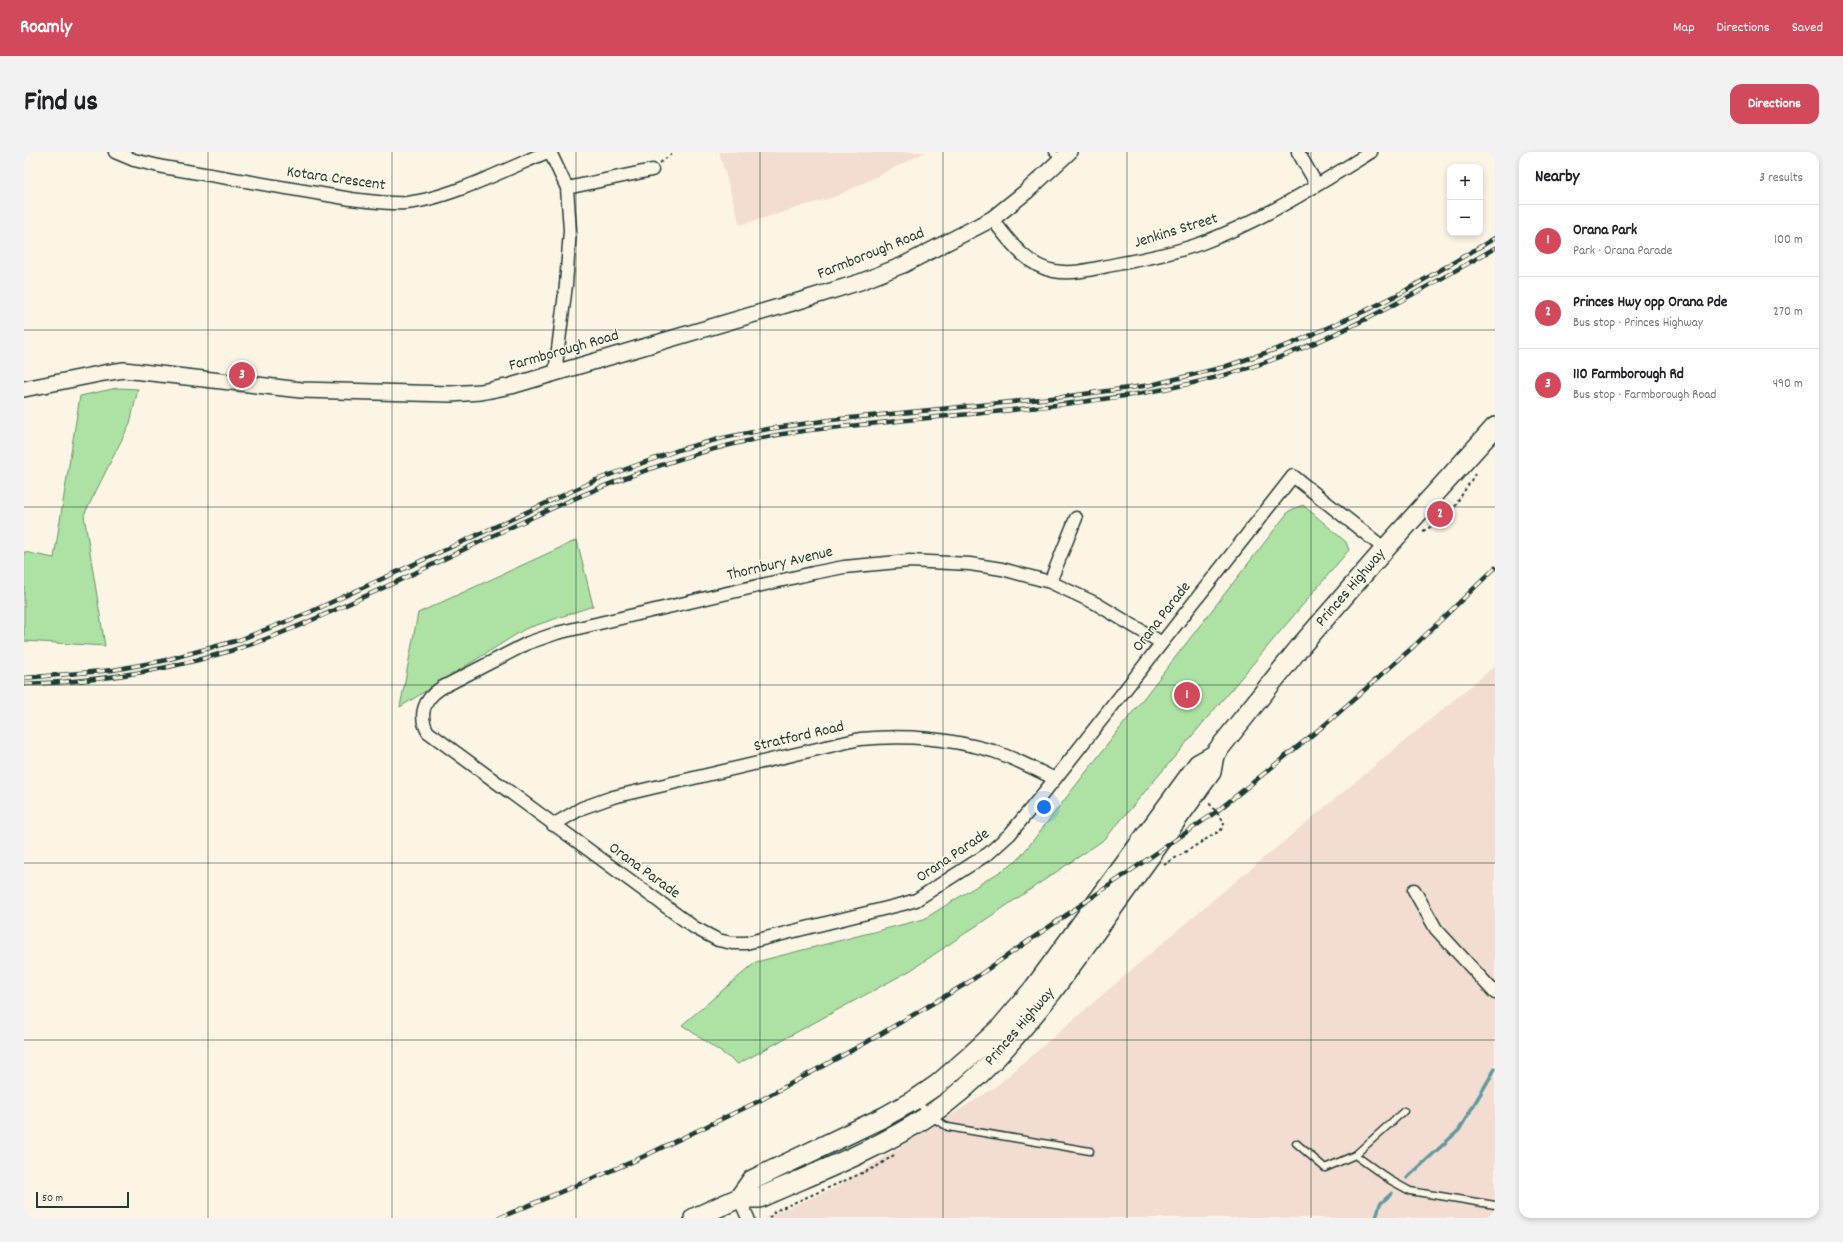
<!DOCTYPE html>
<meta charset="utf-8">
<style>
body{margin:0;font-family:Dekko,sans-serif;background:#f2f2f2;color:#202124}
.controls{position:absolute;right:12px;top:12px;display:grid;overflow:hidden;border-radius:8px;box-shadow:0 2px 6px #0003}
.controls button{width:36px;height:36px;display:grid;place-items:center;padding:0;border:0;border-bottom:1px solid #e0e0e0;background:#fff;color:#202124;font:20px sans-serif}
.scale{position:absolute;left:12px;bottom:10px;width:93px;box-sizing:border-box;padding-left:4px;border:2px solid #1f3d34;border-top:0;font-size:11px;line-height:14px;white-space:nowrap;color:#1f3d34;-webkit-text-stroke:3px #fcf5e5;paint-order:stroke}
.you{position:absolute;left:1020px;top:655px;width:14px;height:14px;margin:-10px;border:3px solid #fff;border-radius:50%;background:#1a73e8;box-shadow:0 0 0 6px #1a73e833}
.badge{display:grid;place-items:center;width:26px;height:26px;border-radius:50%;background:#d1495b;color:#fff;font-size:13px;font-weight:700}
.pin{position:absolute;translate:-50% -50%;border:2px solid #fff;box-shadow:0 1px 4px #0006}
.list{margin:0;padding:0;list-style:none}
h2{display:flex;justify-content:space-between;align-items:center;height:52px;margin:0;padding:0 16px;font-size:17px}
h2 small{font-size:13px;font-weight:400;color:#757577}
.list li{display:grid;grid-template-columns:26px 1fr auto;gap:12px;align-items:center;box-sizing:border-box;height:72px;padding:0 16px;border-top:1px solid #e0e0e0}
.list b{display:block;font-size:15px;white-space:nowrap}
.list p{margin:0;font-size:13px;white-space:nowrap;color:#757577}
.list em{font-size:13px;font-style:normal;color:#757577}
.map{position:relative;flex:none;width:1471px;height:1066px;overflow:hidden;border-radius:12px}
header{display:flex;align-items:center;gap:24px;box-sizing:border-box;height:56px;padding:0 20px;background:#d1495b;color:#fff}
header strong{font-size:19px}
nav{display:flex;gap:22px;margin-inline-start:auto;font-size:14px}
.intro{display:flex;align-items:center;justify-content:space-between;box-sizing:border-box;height:96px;padding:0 24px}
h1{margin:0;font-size:28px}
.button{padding:10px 18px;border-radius:12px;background:#d1495b;color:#fff;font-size:14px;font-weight:700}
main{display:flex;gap:24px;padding:0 24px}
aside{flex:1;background:#fff;border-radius:12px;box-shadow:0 2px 6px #0003}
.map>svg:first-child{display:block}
</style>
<header>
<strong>Roamly</strong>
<nav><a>Map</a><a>Directions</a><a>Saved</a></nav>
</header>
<div class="intro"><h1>Find us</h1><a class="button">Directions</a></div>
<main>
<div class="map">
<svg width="1471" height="1066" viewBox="0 0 1471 1066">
<rect width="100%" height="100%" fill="#fcf5e5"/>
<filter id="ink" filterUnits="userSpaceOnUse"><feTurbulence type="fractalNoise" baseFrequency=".025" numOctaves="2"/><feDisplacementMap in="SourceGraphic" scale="8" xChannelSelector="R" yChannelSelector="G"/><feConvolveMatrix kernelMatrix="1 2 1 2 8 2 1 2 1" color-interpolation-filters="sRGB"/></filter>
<g filter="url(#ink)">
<path fill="#f3dcd1" d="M 695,0 L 902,0 L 813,44 L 716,73 Z
M 1471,514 L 1471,1066 L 739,1066 L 811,1036 L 970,936 L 1177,758 Z"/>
<path fill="#aee2a4" stroke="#66906c" d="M 93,236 L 114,237 L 106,271 L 60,363 L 81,494 L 0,489 L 0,400 L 30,406 L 56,244 Z
M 1279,353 L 1322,390 L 1325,398 L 1081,687 L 887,818 L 714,912 L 658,873 L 732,810 L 900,767 L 993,709 L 1265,359 Z
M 553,388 L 569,454 L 501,477 L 376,555 L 394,461 Z"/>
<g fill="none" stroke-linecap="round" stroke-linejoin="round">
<path stroke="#609aa1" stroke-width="3.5" d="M 1383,1026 L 1435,978 L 1471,917
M 1352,1066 L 1356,1052 L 1368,1041"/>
<defs>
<path id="service" d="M 1029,0 L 1036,8
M 893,948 L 905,964 L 924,975 L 1066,999
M 1380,959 L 1331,1003 L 1366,1028 L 1386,1039 L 1471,1053
M 1272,991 L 1301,1016 L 1331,1003"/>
<path id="minor" d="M 91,0 L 110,8 L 139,15 L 327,47 C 345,49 364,52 382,51 C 424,47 483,17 523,0
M 526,0 L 543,36 L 546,78 L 542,133 L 531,221
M 1274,0 L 1293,33
M 543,36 L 628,18
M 968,67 C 985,88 1002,114 1030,119 C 1050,123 1073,116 1093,112 C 1121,107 1151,101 1178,91 C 1239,68 1292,34 1347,0
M 1026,430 L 1052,366
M 1138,491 L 1071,451 L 1026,430 L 978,417 L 946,412 L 885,409 L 820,415 L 789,421 L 533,481 L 504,491 L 417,536 C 400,547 394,563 404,580 L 671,776 L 694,788 L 708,791 L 722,791 L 879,752 L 892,748 L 965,701 L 986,682 L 1031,627 L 1269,324 L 1361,397
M 529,673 L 558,656 L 589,645 L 836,587 C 883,583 924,586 969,599 C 990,606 1011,617 1031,627
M 1390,738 L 1412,777 L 1471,841
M 715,1046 L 724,1066"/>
<path id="tertiary" d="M 0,237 L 80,221 L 100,218 L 277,238 L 426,242 L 457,240 L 487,234 L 775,149 L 836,130 L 879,113 L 968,67 L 1003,39 L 1045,0"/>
<path id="primary" d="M 715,1046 L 728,1028 L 860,965 L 892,947 L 914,932 L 945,905 L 977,875 L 1010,836 L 1174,612 L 1190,603 L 1276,495 L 1361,397 L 1471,275
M 670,1066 L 715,1046 L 735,1046 C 791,1021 853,998 904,964 C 953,932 992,885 1028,840 L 1187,620 L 1190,603"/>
</defs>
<use href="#service" stroke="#1f3d34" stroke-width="9"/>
<use href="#minor" stroke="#1f3d34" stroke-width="15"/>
<use href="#tertiary" stroke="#1f3d34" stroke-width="18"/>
<use href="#primary" stroke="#1f3d34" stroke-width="22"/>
<path stroke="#1f3d34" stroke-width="2" stroke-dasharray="3 3" stroke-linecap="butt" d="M 636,11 L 650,0
M 1399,379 L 1427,364 L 1434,349 L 1451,322
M 1140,713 L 1197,678 L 1200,672 L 1198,667 L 1185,651
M 745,1066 L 751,1059 L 852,1015 L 870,1003"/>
<use href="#service" stroke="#fcf5e5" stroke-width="6"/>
<use href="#minor" stroke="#fcf5e5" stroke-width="12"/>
<use href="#tertiary" stroke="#fcf5e5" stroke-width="15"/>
<use href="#primary" stroke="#fcf5e5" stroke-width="19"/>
<defs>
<path id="rail" d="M 0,526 L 89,518 L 138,509 L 215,488 L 284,461 L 572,328 L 657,297 L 699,286 L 744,277 L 806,268 L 1038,245 L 1127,233 L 1200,215 L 1267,192 L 1343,158 L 1379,140 L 1471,86
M 0,532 C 80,530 158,516 234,490 C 281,473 326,451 372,430 C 508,366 634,297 786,278 C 847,272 908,265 969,260 C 1065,250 1164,240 1256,205 C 1331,177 1401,136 1471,96
M 475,1066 L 610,1009 L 733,950 L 843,890 L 945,830 L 1192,660 L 1303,571 L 1389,495 L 1471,416"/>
</defs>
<use href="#rail" stroke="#1f3d34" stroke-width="4.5"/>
<use href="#rail" stroke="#fcf5e5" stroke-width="3" stroke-dasharray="9" stroke-linecap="butt"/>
</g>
</g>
<path fill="none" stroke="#1f3d34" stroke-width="1" stroke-opacity="0.55" d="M 184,0 L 184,1066M 368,0 L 368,1066M 552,0 L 552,1066M 736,0 L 736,1066M 919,0 L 919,1066M 1103,0 L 1103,1066M 1287,0 L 1287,1066M 0,178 L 1471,178M 0,355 L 1471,355M 0,533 L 1471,533M 0,711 L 1471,711M 0,888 L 1471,888"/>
<g text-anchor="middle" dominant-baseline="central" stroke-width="3" stroke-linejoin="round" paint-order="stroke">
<g font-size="16" fill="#1f3d34" stroke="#fcf5e5">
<text transform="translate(312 27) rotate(8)">Kotara Crescent</text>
<text transform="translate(1152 79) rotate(-17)">Jenkins Street</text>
<text transform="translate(847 102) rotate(-22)">Farmborough Road</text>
<text transform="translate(540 199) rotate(-16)">Farmborough Road</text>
<text transform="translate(756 412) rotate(-13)">Thornbury Avenue</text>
<text transform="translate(1327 436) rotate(-49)">Princes Highway</text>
<text transform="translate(1138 465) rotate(-52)">Orana Parade</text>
<text transform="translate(775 585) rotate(-13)">Stratford Road</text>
<text transform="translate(929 704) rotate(-34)">Orana Parade</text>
<text transform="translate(620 719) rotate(36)">Orana Parade</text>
<text transform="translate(996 875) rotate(-49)">Princes Highway</text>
</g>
</g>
</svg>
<div class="controls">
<button>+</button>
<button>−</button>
</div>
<div class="scale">50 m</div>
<div class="you"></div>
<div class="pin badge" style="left:1163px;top:543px">1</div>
<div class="pin badge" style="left:1416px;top:362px">2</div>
<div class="pin badge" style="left:218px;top:223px">3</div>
</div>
<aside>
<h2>Nearby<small>3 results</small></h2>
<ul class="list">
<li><span class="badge">1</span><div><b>Orana Park</b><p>Park · Orana Parade</p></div><em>100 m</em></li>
<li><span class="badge">2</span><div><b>Princes Hwy opp Orana Pde</b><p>Bus stop · Princes Highway</p></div><em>270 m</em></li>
<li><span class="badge">3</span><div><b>110 Farmborough Rd</b><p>Bus stop · Farmborough Road</p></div><em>490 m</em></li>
</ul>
</aside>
</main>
